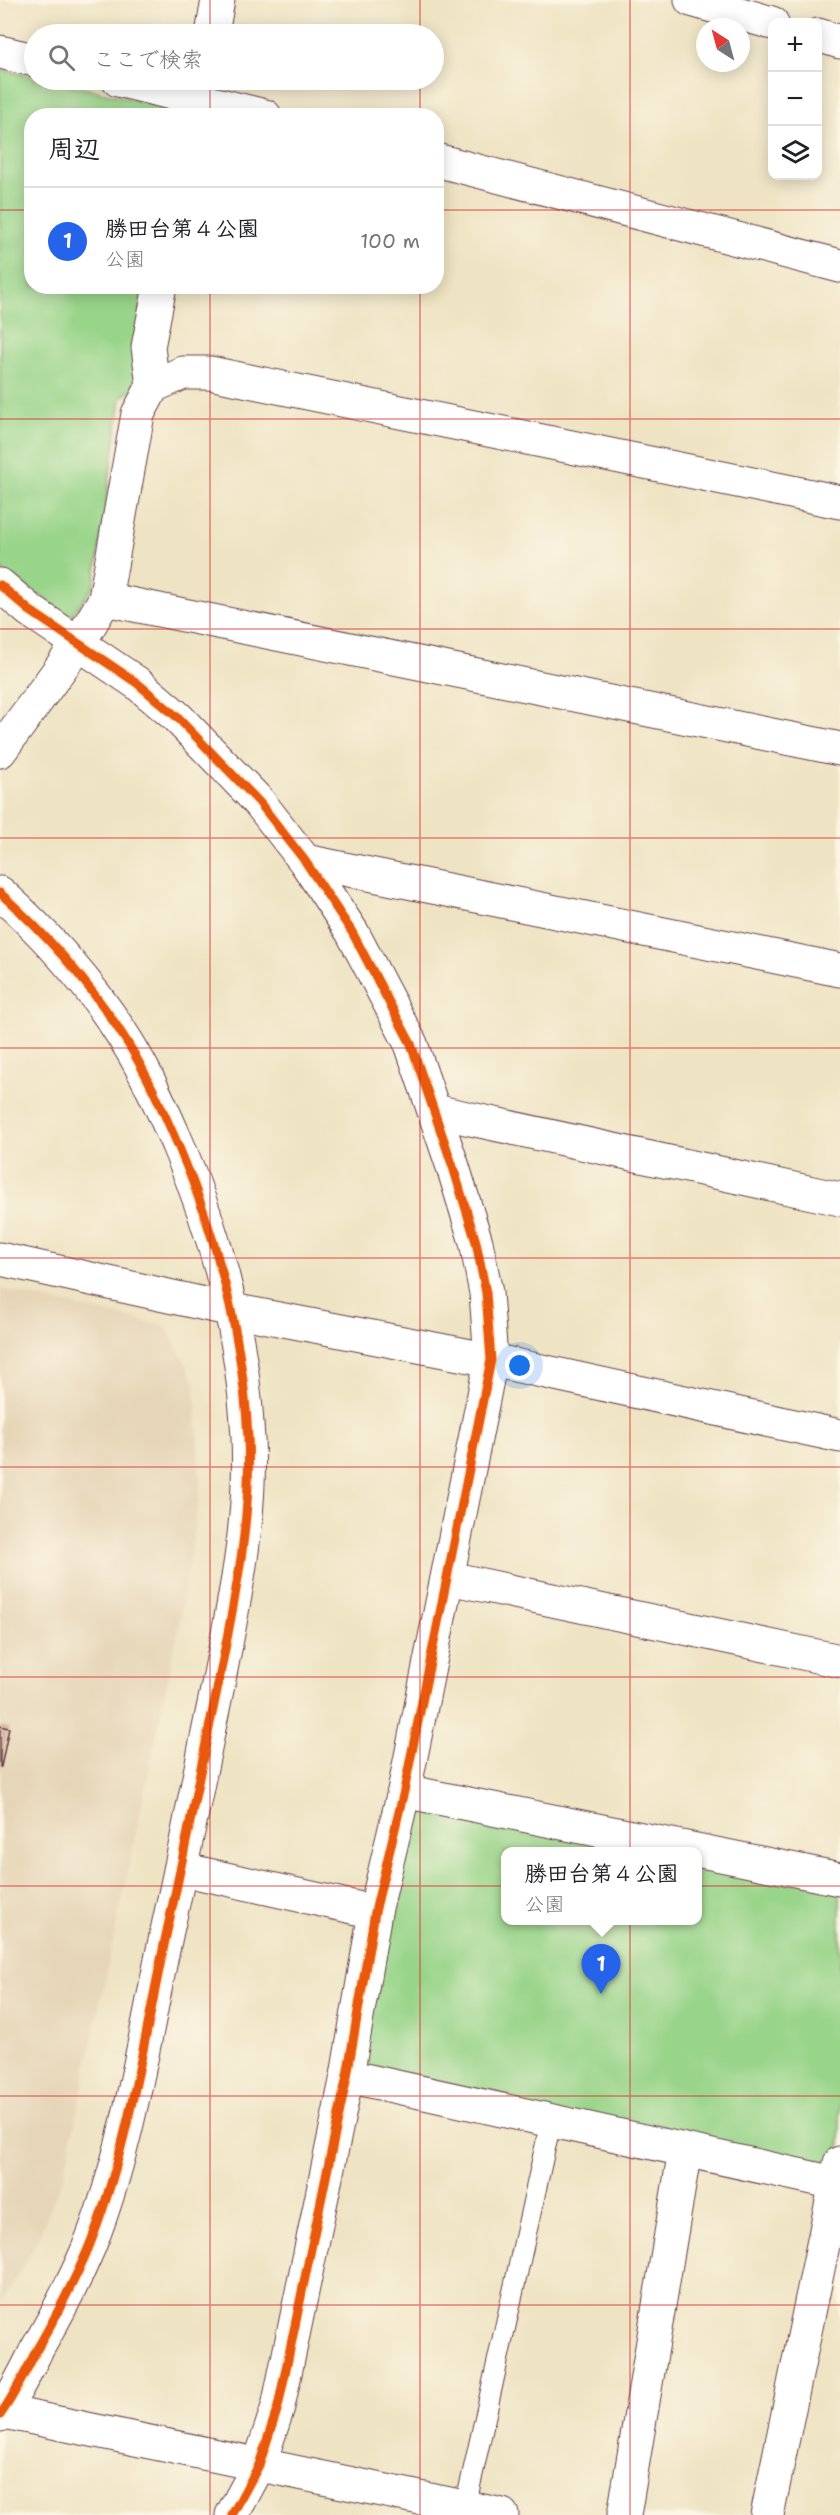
<!DOCTYPE html>
<html lang="ja">
<meta charset="utf-8">
<style>
body{margin:0;font-family:"Shantell Sans","Klee One",sans-serif;background:#f6f6f6;color:#202124}
.controls{position:absolute;right:18px;top:18px;display:grid;overflow:hidden;border-radius:12px;box-shadow:0 3px 15px #0003}
.controls button{width:54px;height:54px;display:grid;place-items:center;padding:0;border:0;border-bottom:2px solid #e0e0e0;background:#fff;color:#202124;font:30px sans-serif}
.compass{position:absolute;left:696px;top:18px;width:54px;height:54px;border-radius:50%;background:#fff;box-shadow:0 3px 15px #0003;rotate:324deg}
.you{position:absolute;left:520px;top:1366px;width:21px;height:21px;margin:-15px;border:4px solid #fff;border-radius:50%;background:#1a73e8;box-shadow:0 0 0 9px #1a73e833}
.badge{display:grid;place-items:center;width:39px;height:39px;border-radius:50%;background:#2563eb;color:#fff;font-size:20px;font-weight:700}
.pin{position:absolute;translate:-50% -50px;filter:drop-shadow(0 2px 3px #0008)}
.pin::after{content:'';position:absolute;top:32px;width:21px;height:18px;background:inherit;clip-path:polygon(0 0,100% 0,50% 100%)}
.popup{position:absolute;left:501px;top:1847px;width:201px;height:78px;box-sizing:border-box;display:grid;place-content:center;border-radius:12px;background:#fff;filter:drop-shadow(0 2px 4px #0005);font-size:20px;white-space:nowrap;color:#757577}
.popup b{font-size:22px;color:#202124}
.popup::after{content:'';position:absolute;left:50%;top:100%;margin-left:-12px;border:12px solid transparent;border-top-color:#fff}
.list{margin:0;padding:0;list-style:none}
h2{display:flex;justify-content:space-between;align-items:center;height:78px;margin:0;padding:0 24px;font-size:26px}
h2 small{font-size:20px;font-weight:400;color:#757577}
.list li{display:grid;grid-template-columns:39px 1fr auto;gap:18px;align-items:center;box-sizing:border-box;height:108px;padding:0 24px;border-top:2px solid #e0e0e0}
.list b{display:block;font-size:22px;white-space:nowrap}
.list p{margin:0;font-size:20px;white-space:nowrap;color:#757577}
.list em{font-size:20px;font-style:normal;color:#757577}
.icon{flex:none;width:33px;height:33px;fill:none;stroke:currentColor;stroke-width:2;stroke-linecap:round;stroke-linejoin:round}
.map{position:relative;flex:none;width:840px;height:2515px;overflow:hidden}
.search{position:absolute;background:#fff;box-shadow:0 3px 15px #0003;left:24px;top:24px;width:420px;height:66px;display:flex;align-items:center;gap:15px;box-sizing:border-box;padding:0 21px;border-radius:33px;color:#757577;font-size:22px}
.panel{position:absolute;background:#fff;box-shadow:0 3px 15px #0003;left:24px;top:108px;width:420px;height:186px;border-radius:24px}
.map>svg:first-child{display:block}
</style>
<div class="map">
<svg width="840" height="2515" viewBox="0 0 840 2515">
<rect width="100%" height="100%" fill="#fcf5e5"/>
<filter id="ink" filterUnits="userSpaceOnUse"><feTurbulence type="fractalNoise" baseFrequency=".0167" numOctaves="2"/><feDisplacementMap in="SourceGraphic" scale="12" xChannelSelector="R" yChannelSelector="G"/><feConvolveMatrix kernelMatrix="1 2 1 2 8 2 1 2 1" color-interpolation-filters="sRGB"/></filter>
<filter id="wash" filterUnits="userSpaceOnUse"><feTurbulence type="fractalNoise" baseFrequency=".008" numOctaves="4" result="noise"/><feDisplacementMap in="SourceGraphic" scale="24" xChannelSelector="R" yChannelSelector="G"/><feGaussianBlur stdDeviation="1.35" result="paint"/><feColorMatrix in="noise" values="0 0 0 0 0 0 0 0 0 0 0 0 0 0 0 0 0 1.4 0 .05"/><feComposite in="paint" operator="in"/></filter>
<g filter="url(#wash)">
<rect width="100%" height="100%" fill="#eee3c2"/>
<path fill="#e6d5b7" d="M 0,1289 L 166,1326 L 195,1382 L 200,1490 L 178,1631 L 64,2175 L 35,2245 L 0,2306 Z"/>
<path fill="#98d489" stroke="#717a5a" stroke-width="1.5" fill-rule="evenodd" d="M 0,69 L 34,77 L 34,80 L 47,80 L 176,109 L 175,116 L 32,116 L 32,286 L 146,287 L 142,383 L 121,397 L 94,586 L 70,617 L 0,568 Z
M 404,1791 L 840,1879 L 840,2163 L 835,2183 L 347,2076 ZM 505,1852 L 697,1852 L 697,1920 L 505,1920 Z"/>
<g id="blocks">
<path fill="#cc9f8c" d="M 0,1726 L 9,1728 L 1,1767 L 0,1767 Z"/>
</g>
</g>
<g filter="url(#ink)">
<use href="#blocks" fill-opacity="0" stroke="#633c42" stroke-width="1.5"/>
<g fill="none" stroke-linecap="round" stroke-linejoin="round">
<defs>
<path id="service" d="M 465,2508 L 551,2121"/>
<path id="minor" d="M 691,0 L 772,23
M 212,34 L 218,0
M 818,35 L 840,42
M 0,52 L 34,60
M 118,80 L 265,116
M 436,160 L 840,266
M 153,386 L 183,373 L 210,373 L 840,502
M 0,585 L 29,610 L 137,683 L 177,717 L 259,802 L 305,861 L 352,932 L 411,1044 L 453,1167 L 476,1242 L 486,1293 L 491,1360 L 404,1791 L 375,1912 L 347,2076 L 278,2407 L 259,2465 L 232,2515
M 105,599 L 840,749
M 0,751 L 79,643 L 105,599 L 138,414 L 153,386 L 148,347 L 160,286
M 305,861 L 840,970
M 434,1111 L 840,1199
M 449,1578 L 840,1661
M 404,1791 L 840,1879
M 181,1869 L 375,1912
M 347,2076 L 835,2183
M 624,2515 L 685,2150
M 767,2515 L 840,2163"/>
<path id="tertiary" d="M 0,893 C 48,936 93,987 127,1042 C 147,1074 163,1111 178,1145 C 218,1239 243,1337 248,1438 C 252,1524 233,1607 217,1690 C 200,1770 185,1851 167,1931 C 145,2033 128,2152 88,2249 C 73,2284 55,2318 36,2351 C 25,2373 14,2396 0,2415
M 0,1259 L 232,1310 L 491,1360 L 840,1436
M 0,2411 L 502,2515"/>
</defs>
<use href="#service" stroke="#633c42" stroke-width="22"/>
<use href="#minor" stroke="#633c42" stroke-width="35"/>
<use href="#tertiary" stroke="#633c42" stroke-width="35"/>
<use href="#service" stroke="#fff" stroke-width="20"/>
<use href="#minor" stroke="#fff" stroke-width="33"/>
<use href="#tertiary" stroke="#fff" stroke-width="33"/>
<defs>
<path id="cycleway" d="M 0,585 L 29,610 L 137,683 L 177,717 L 259,802 L 305,861 L 352,932 L 411,1044 L 453,1167 L 476,1242 L 486,1293 L 491,1360 L 404,1791 L 375,1912 L 347,2076 L 278,2407 L 259,2465 L 232,2515
M 0,893 C 48,936 93,987 127,1042 C 147,1074 163,1111 178,1145 C 218,1239 243,1337 248,1438 C 252,1524 233,1607 217,1690 C 200,1770 185,1851 167,1931 C 145,2033 128,2152 88,2249 C 73,2284 55,2318 36,2351 C 25,2373 14,2396 0,2415"/>
</defs>
<use href="#cycleway" stroke="#fcf5e5" stroke-width="13"/>
<use href="#cycleway" stroke="#e8590c" stroke-width="9"/>
</g>
</g>
<path fill="none" stroke="#d62828" stroke-width="1.5" stroke-opacity="0.55" d="M 210,0 L 210,34M 420,0 L 420,34M 630,0 L 630,2515M 210,80 L 210,116M 420,80 L 420,116M 0,210 L 32,210M 436,210 L 840,210M 210,286 L 210,2515M 420,286 L 420,2515M 0,419 L 840,419M 0,629 L 840,629M 0,838 L 840,838M 0,1048 L 840,1048M 0,1258 L 840,1258M 0,1467 L 840,1467M 0,1677 L 840,1677M 0,1886 L 840,1886M 0,2096 L 840,2096M 0,2305 L 840,2305"/>
</svg>
<div class="controls">
<button>+</button>
<button>−</button>
<button><svg class="icon" aria-label="layers" viewBox="0 0 24 24"><path d="M12 4l9 5-9 5-9-5zM3 14l9 5 9-5"/></svg></button>
</div>
<svg class="compass" viewBox="-18 -18 36 36"><path d="M0-13l5 13h-10z" fill="#e53935"/><path d="M0 13l5-13h-10z" fill="#757577"/></svg>
<div class="you"></div>
<div class="pin badge" style="left:601px;top:1994px">1</div>
<div class="popup"><b>勝田台第４公園</b>公園</div>
<div class="search"><svg class="icon" aria-label="search" viewBox="0 0 24 24"><circle cx="10" cy="10" r="6"/><path d="M15 15l6 6"/></svg>ここで検索</div>
<section class="panel">
<h2>周辺<small></small></h2>
<ul class="list">
<li><span class="badge">1</span><div><b>勝田台第４公園</b><p>公園</p></div><em>100 m</em></li>
</ul>
</section>
</div>
